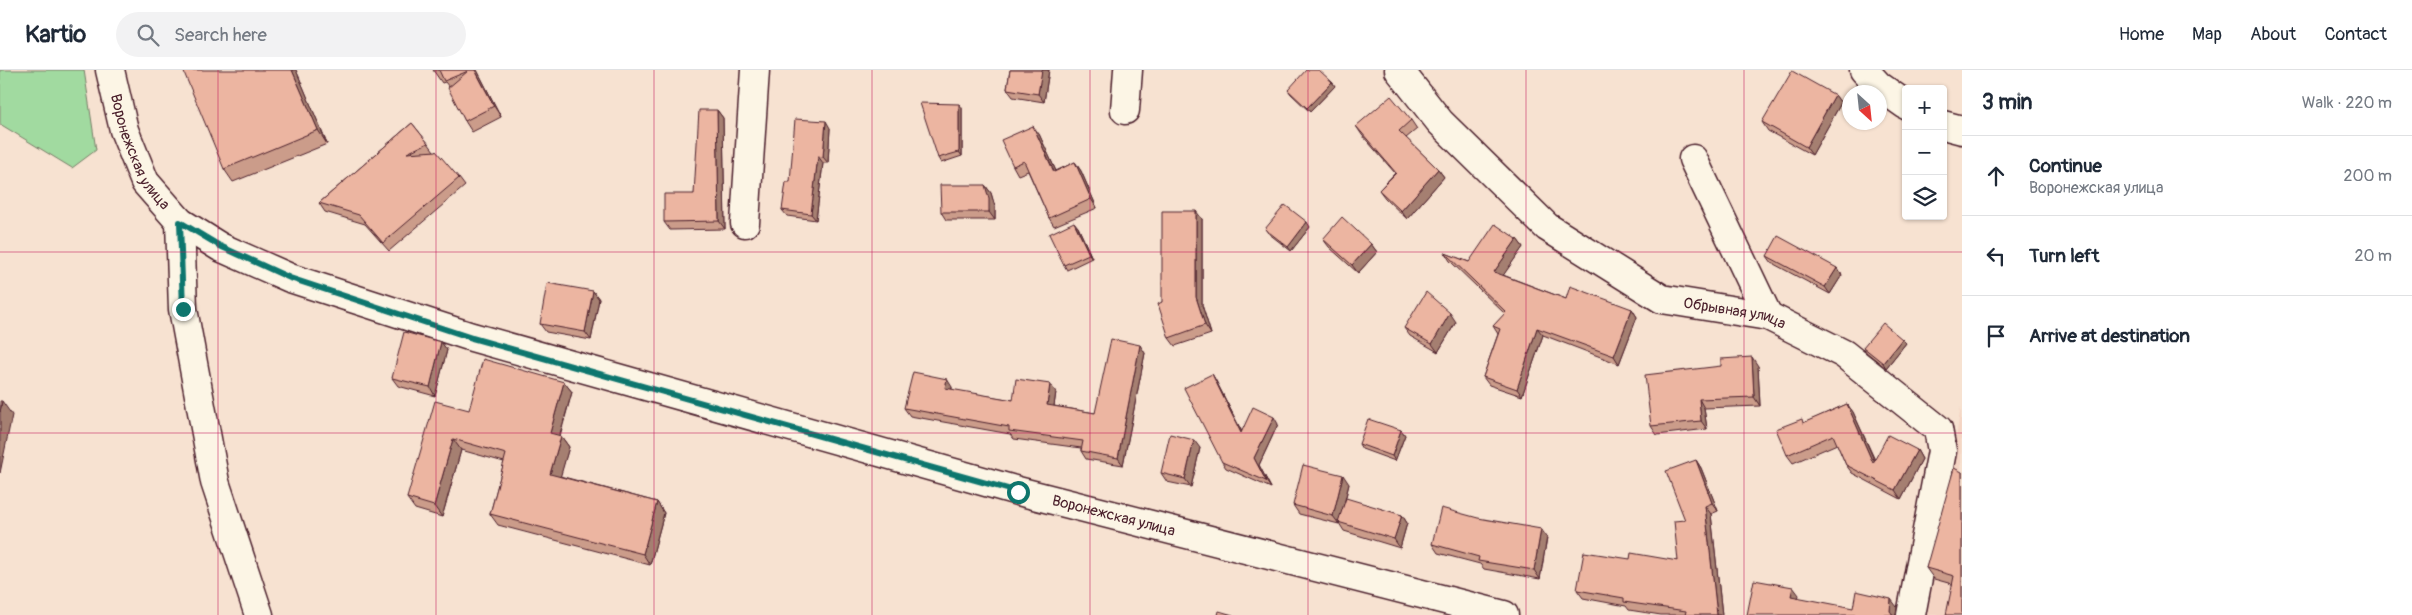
<!DOCTYPE html>
<meta charset="utf-8">
<style>
body{margin:0;font-family:Pangolin,sans-serif;background:#f2f2f3;color:#1f2937}
.controls{position:absolute;right:15px;top:15px;display:grid;overflow:hidden;border-radius:5px;box-shadow:0 1px 4px #0004}
.controls button{width:45px;height:45px;display:grid;place-items:center;padding:0;border:0;border-bottom:1px solid #e0e1e3;background:#fff;color:#1f2937;font:25px sans-serif}
.compass{position:absolute;left:1842px;top:15px;width:45px;height:45px;border-radius:50%;background:#fff;box-shadow:0 1px 4px #0004;rotate:153deg}
.stop{position:absolute;width:15px;height:15px;margin:-11px;border:4px solid #0f766e;border-radius:50%;background:#fff}
.stop.end{background:#0f766e;border-color:#fff;box-shadow:0 1px 5px #0008}
.list{margin:0;padding:0;list-style:none}
h2{display:flex;justify-content:space-between;align-items:center;height:65px;margin:0;padding:0 20px;font-size:21px}
h2 small{font-size:16px;font-weight:400;color:#747a83}
.list li{display:grid;grid-template-columns:32px 1fr auto;gap:15px;align-items:center;box-sizing:border-box;height:80px;padding:0 20px;border-top:1px solid #e0e1e3}
.list b{display:block;font-size:19px;white-space:nowrap}
.list p{margin:0;font-size:16px;white-space:nowrap;color:#747a83}
.list em{font-size:16px;font-style:normal;color:#747a83}
.icon{flex:none;width:28px;height:28px;fill:none;stroke:currentColor;stroke-width:2;stroke-linecap:round;stroke-linejoin:round}
.map{position:relative;flex:none;width:1962px;height:545px;overflow:hidden}
header{display:flex;align-items:center;gap:30px;box-sizing:border-box;height:70px;padding:0 25px;background:#fff;border-bottom:1px solid #e0e1e3}
header strong{font-size:24px}
nav{display:flex;gap:28px;margin-inline-start:auto;font-size:18px}
.search{width:350px;height:45px;background:#f2f2f3;display:flex;align-items:center;gap:12px;box-sizing:border-box;padding:0 18px;border-radius:28px;color:#747a83;font-size:19px}
main{display:flex}
aside{flex:1;background:#fff}
.map>svg:first-child{display:block}
</style>
<header>
<strong>Kartio</strong>
<div class="search"><svg class="icon" aria-label="search" viewBox="0 0 24 24"><circle cx="10" cy="10" r="6"/><path d="M15 15l6 6"/></svg>Search here</div>
<nav><a>Home</a><a>Map</a><a>About</a><a>Contact</a></nav>
</header>
<main>
<div class="map">
<svg width="1962" height="545" viewBox="0 0 1962 545">
<rect width="100%" height="100%" fill="#f7e2d1"/>
<filter id="ink" filterUnits="userSpaceOnUse"><feTurbulence type="fractalNoise" baseFrequency=".02" numOctaves="2"/><feDisplacementMap in="SourceGraphic" scale="10" xChannelSelector="R" yChannelSelector="G"/><feConvolveMatrix kernelMatrix="1 2 1 2 8 2 1 2 1" color-interpolation-filters="sRGB"/></filter>
<g filter="url(#ink)">
<path fill="#f4d4c3" d="M 1961,337 L 1962,545 L 1927,545 Z"/>
<path fill="#a1daa0" stroke="#767c66" d="M 0,0 L 84,0 L 96,80 L 72,98 L 0,54 Z"/>
<g fill="none" stroke-linecap="round" stroke-linejoin="round">
<defs>
<g id="minor">
<path id="s1" d="M 110,0 L 124,60 L 145,112 L 180,152 L 220,177 L 290,208 L 472,267 L 1018,421 L 1504,545"/>
<path id="s2" d="M 1399,0 L 1440,52 L 1547,157 L 1662,229 L 1768,246 L 1844,284 L 1938,359 L 1942,381 L 1911,545"/>
<path d="M 1864,0 L 1879,16 L 1906,35"/>
<path d="M 1125,40 L 1128,0"/>
<path d="M 1943,55 L 1962,60"/>
<path d="M 1693,89 L 1768,246"/>
<path d="M 180,152 L 183,239 L 215,412 L 259,545"/>
<path d="M 745,153 L 755,0"/>
</g>
</defs>
<use href="#minor" stroke="#4a1f2b" stroke-width="31"/>
<use href="#minor" stroke="#fcf5e5" stroke-width="28"/>
</g>
<path fill="#cb9c8a" stroke="#4a1f2b" d="M 296,0 L 327,74 L 233,112 L 224,99 Z
M 433,0 L 477,0 L 501,47 L 472,62 L 465,51 L 449,17 L 445,12 L 442,13 Z
M 1010,0 L 1049,0 L 1044,32 L 1013,27 L 1007,19 Z
M 1332,12 L 1335,16 L 1310,42 L 1291,24 L 1288,20 Z
M 1835,25 L 1841,33 L 1812,85 L 1768,61 L 1762,52 Z
M 959,34 L 962,38 L 962,86 L 941,93 L 938,88 Z
M 717,40 L 723,48 L 725,159 L 670,160 L 664,152 L 694,124 Z
M 1411,50 L 1417,59 L 1406,68 L 1438,99 L 1444,107 L 1407,149 L 1385,128 L 1379,120 L 1395,103 L 1362,65 L 1356,56 Z
M 412,53 L 428,73 L 434,81 L 459,108 L 465,116 L 389,181 L 365,154 L 325,142 L 319,133 Z
M 830,58 L 828,93 L 823,93 L 816,150 L 787,146 L 782,140 L 790,112 Z
M 1039,64 L 1056,101 L 1075,92 L 1081,101 L 1097,138 L 1054,156 L 1049,148 L 1028,101 L 1018,105 L 1013,96 Z
M 985,115 L 991,123 L 995,137 L 995,150 L 946,150 L 941,142 Z
M 1202,149 L 1202,235 L 1211,264 L 1175,276 L 1169,268 L 1162,232 Z
M 1078,157 L 1092,188 L 1067,200 L 1064,195 Z
M 1310,157 L 1291,181 L 1268,163 L 1265,159 Z
M 1323,169 L 1371,174 L 1377,182 L 1358,203 L 1329,177 Z
M 1517,169 L 1523,177 L 1503,205 L 1566,229 L 1632,239 L 1637,247 L 1619,294 L 1543,265 L 1522,326 L 1489,315 L 1483,307 L 1498,264 L 1493,256 L 1505,244 L 1450,191 L 1445,183 L 1469,192 Z
M 1767,186 L 1837,198 L 1842,205 L 1830,224 L 1772,193 Z
M 593,221 L 599,229 L 591,270 L 546,262 L 540,254 Z
M 1456,252 L 1438,282 L 1410,266 L 1404,258 Z
M 1902,269 L 1906,273 L 1886,298 L 1866,282 L 1863,277 Z
M 441,272 L 447,280 L 435,326 L 398,316 L 392,308 Z
M 1145,283 L 1123,395 L 1086,389 L 1081,381 L 1081,378 L 1014,369 L 1010,364 L 910,346 L 904,338 L 952,317 L 952,320 L 1013,330 L 1056,322 L 1054,336 L 1095,343 Z
M 1721,296 L 1758,296 L 1760,336 L 1704,338 L 1707,359 L 1657,365 L 1651,356 Z
M 1212,304 L 1216,311 L 1242,362 L 1278,354 L 1259,395 L 1271,418 L 1226,398 L 1222,392 Z
M 564,312 L 572,322 L 560,366 L 561,366 L 569,377 L 560,406 L 657,432 L 664,443 L 650,495 L 498,455 L 490,444 L 504,392 L 461,380 L 442,447 L 415,439 L 407,428 L 469,340 Z
M 1847,334 L 1853,342 L 1875,390 L 1917,380 L 1922,389 L 1901,429 L 1852,403 L 1846,395 L 1837,374 L 1793,393 L 1787,385 L 1804,353 Z
M 1401,360 L 1405,365 L 1395,391 L 1362,379 L 1359,374 Z
M 1200,378 L 1191,417 L 1167,412 L 1161,403 Z
M 1696,390 L 1701,398 L 1718,441 L 1711,444 L 1722,545 L 1661,545 L 1629,540 L 1626,536 L 1583,528 L 1577,520 L 1630,489 L 1678,491 Z
M 1962,402 L 1962,545 L 1952,514 L 1934,509 L 1926,498 Z
M 1349,414 L 1343,439 L 1402,445 L 1407,453 L 1400,478 L 1344,461 L 1339,453 L 1339,454 L 1299,444 L 1293,435 Z
M 1547,467 L 1540,509 L 1484,499 L 1480,494 L 1438,483 L 1432,474 Z"/>
<path fill="#a57f71" stroke="#4a1f2b" d="M 292,0 L 296,0 L 327,74 L 318,60 Z
M 475,0 L 477,0 L 501,47 L 494,36 Z
M 1042,0 L 1049,0 L 1044,32 L 1038,24 Z
M 1332,12 L 1335,16 L 1310,42 L 1307,38 Z
M 1835,25 L 1841,33 L 1812,85 L 1806,77 Z
M 959,34 L 962,38 L 962,86 L 959,82 Z
M 717,40 L 723,48 L 725,159 L 719,151 Z
M 826,51 L 830,58 L 828,93 L 823,87 Z
M 1033,56 L 1039,64 L 1060,110 L 1054,102 Z
M 818,86 L 823,93 L 816,150 L 811,144 Z
M 1075,92 L 1081,101 L 1097,138 L 1091,129 Z
M 1438,99 L 1444,107 L 1407,149 L 1401,141 Z
M 985,115 L 991,123 L 995,137 L 995,150 L 989,142 Z
M 1196,141 L 1202,149 L 1202,235 L 1211,264 L 1205,255 L 1196,227 Z
M 1074,152 L 1078,157 L 1092,188 L 1089,184 Z
M 1307,152 L 1310,157 L 1291,181 L 1288,177 Z
M 1517,169 L 1523,177 L 1500,210 L 1494,202 Z
M 1371,174 L 1377,182 L 1358,203 L 1352,195 Z
M 1837,198 L 1842,205 L 1830,224 L 1825,217 Z
M 593,221 L 599,229 L 591,270 L 585,262 Z
M 1632,239 L 1637,247 L 1619,294 L 1614,286 Z
M 1450,243 L 1456,252 L 1438,282 L 1432,274 Z
M 1537,258 L 1543,265 L 1522,326 L 1517,319 Z
M 1902,269 L 1906,273 L 1886,298 L 1883,293 Z
M 441,272 L 447,280 L 435,326 L 430,317 Z
M 1140,275 L 1145,283 L 1123,395 L 1118,388 Z
M 1752,287 L 1758,296 L 1760,336 L 1754,327 Z
M 1212,304 L 1216,311 L 1246,370 L 1241,363 Z
M 947,309 L 952,317 L 950,326 L 945,318 Z
M 564,312 L 572,322 L 557,374 L 550,363 Z
M 1050,314 L 1056,322 L 1053,343 L 1047,335 Z
M 1699,329 L 1704,338 L 1707,359 L 1701,351 Z
M 2,331 L 12,345 L 0,403 L 0,342 Z
M 1847,334 L 1853,342 L 1879,401 L 1873,393 Z
M 1274,347 L 1278,354 L 1259,395 L 1271,418 L 1266,411 L 1254,388 Z
M 1401,360 L 1405,365 L 1395,391 L 1392,386 Z
M 561,366 L 569,377 L 558,415 L 550,404 Z
M 453,369 L 461,380 L 442,447 L 434,436 Z
M 1194,370 L 1200,378 L 1191,417 L 1185,409 Z
M 1917,380 L 1922,389 L 1901,429 L 1895,420 Z
M 1696,390 L 1701,398 L 1718,441 L 1712,433 Z
M 1343,405 L 1349,414 L 1339,454 L 1333,446 Z
M 657,432 L 664,443 L 650,495 L 643,484 Z
M 1705,436 L 1711,444 L 1722,545 L 1717,545 Z
M 1402,445 L 1407,453 L 1400,478 L 1394,469 Z
M 1541,459 L 1547,467 L 1540,509 L 1534,500 Z
M 1793,517 L 1799,525 L 1797,534 L 1791,526 Z
M 1891,529 L 1897,537 L 1896,545 L 1893,545 L 1890,541 Z"/>
<path fill="#ecb5a1" stroke="#4a1f2b" d="M 183,0 L 292,0 L 318,60 L 224,99 Z
M 439,0 L 475,0 L 494,36 L 465,51 L 448,18 L 468,1 L 444,11 Z
M 1010,0 L 1042,0 L 1038,24 L 1007,19 Z
M 1306,0 L 1319,0 L 1332,12 L 1307,38 L 1288,20 Z
M 1792,1 L 1835,25 L 1806,77 L 1762,52 Z
M 1391,26 L 1411,50 L 1399,61 L 1438,99 L 1401,141 L 1379,120 L 1396,103 L 1356,56 Z
M 920,33 L 959,34 L 959,82 L 938,88 Z
M 699,40 L 717,40 L 719,151 L 664,152 L 664,124 L 694,124 Z
M 795,49 L 826,51 L 823,87 L 818,86 L 811,144 L 782,140 L 786,112 L 790,112 Z
M 412,53 L 428,73 L 407,83 L 436,81 L 459,108 L 383,173 L 359,145 L 319,133 Z
M 1033,56 L 1054,102 L 1075,92 L 1091,129 L 1049,148 L 1024,91 L 1013,96 L 1001,70 Z
M 940,115 L 985,115 L 989,129 L 989,142 L 941,142 Z
M 1285,135 L 1307,152 L 1288,177 L 1265,159 Z
M 1162,141 L 1196,141 L 1196,227 L 1205,255 L 1169,268 L 1158,234 L 1162,232 Z
M 1342,147 L 1371,174 L 1352,195 L 1323,169 Z
M 1074,152 L 1089,184 L 1064,195 L 1049,164 Z
M 1495,154 L 1517,169 L 1494,202 L 1566,229 L 1570,216 L 1632,239 L 1614,286 L 1537,258 L 1517,319 L 1483,307 L 1500,259 L 1493,256 L 1506,242 L 1445,183 L 1469,192 Z
M 1778,166 L 1837,198 L 1825,217 L 1767,186 Z
M 547,213 L 593,221 L 585,262 L 540,254 Z
M 1426,222 L 1450,243 L 1432,274 L 1404,258 Z
M 1883,253 L 1902,269 L 1883,293 L 1863,277 Z
M 404,262 L 441,272 L 430,317 L 392,308 Z
M 1111,269 L 1140,275 L 1118,388 L 1081,381 L 1083,371 L 1009,361 L 1009,357 L 904,338 L 913,302 L 947,309 L 945,318 L 1013,330 L 1016,309 L 1050,314 L 1047,335 L 1095,343 Z
M 1752,287 L 1754,327 L 1699,329 L 1701,351 L 1651,356 L 1645,305 L 1721,296 L 1721,289 Z
M 483,289 L 564,312 L 550,363 L 561,366 L 550,404 L 657,432 L 643,484 L 490,444 L 506,384 L 453,369 L 434,436 L 407,428 L 435,331 L 469,340 Z
M 1212,304 L 1241,363 L 1253,337 L 1274,347 L 1254,388 L 1266,411 L 1222,392 L 1184,318 Z
M 0,331 L 2,331 L 0,342 Z
M 1847,334 L 1873,393 L 1888,365 L 1917,380 L 1895,420 L 1846,395 L 1833,365 L 1787,385 L 1776,359 L 1802,349 L 1803,353 Z
M 1368,349 L 1401,360 L 1392,386 L 1359,374 Z
M 1170,364 L 1194,370 L 1185,409 L 1161,403 Z
M 1696,390 L 1712,433 L 1705,436 L 1717,545 L 1685,545 L 1686,541 L 1624,532 L 1624,528 L 1577,520 L 1584,482 L 1630,489 L 1631,483 L 1678,491 L 1674,451 L 1685,450 L 1666,401 Z
M 1303,395 L 1343,405 L 1333,446 L 1293,435 Z
M 1954,398 L 1962,402 L 1962,545 L 1946,545 L 1954,506 L 1926,498 Z
M 1346,428 L 1402,445 L 1394,469 L 1338,452 Z
M 1441,438 L 1478,448 L 1541,459 L 1534,500 L 1478,491 L 1479,487 L 1432,474 Z
M 1754,510 L 1793,517 L 1791,526 L 1853,538 L 1856,521 L 1891,529 L 1890,541 L 1893,545 L 1747,545 Z
M 1219,541 L 1233,545 L 1218,545 Z"/>
</g>
<g fill="none" stroke-linecap="round" stroke-linejoin="round" filter="url(#ink)">
<path stroke="#0f766e" stroke-width="6" d="M 183,239 L 180,152 L 220,176 L 290,208 L 472,268 L 1018,422"/>
</g>
<path fill="none" stroke="#c2185b" stroke-width="1" stroke-opacity="0.55" d="M 218,0 L 218,545M 436,0 L 436,545M 654,0 L 654,545M 872,0 L 872,545M 1090,0 L 1090,545M 1308,0 L 1308,545M 1526,0 L 1526,545M 1744,0 L 1744,545M 0,182 L 1962,182M 0,363 L 1962,363"/>
<g text-anchor="middle" dominant-baseline="central" stroke-width="4" stroke-linejoin="round" paint-order="stroke">
<g font-size="15" fill="#4a1f2b" stroke="#fcf5e5">
<text stroke="none"><textPath href="#s1" startOffset="88">Воронежская улица</textPath></text>
<text stroke="none"><textPath href="#s2" startOffset="426">Обрывная улица</textPath></text>
<text stroke="none"><textPath href="#s1" startOffset="1152">Воронежская улица</textPath></text>
</g>
</g>
</svg>
<div class="controls">
<button>+</button>
<button>−</button>
<button><svg class="icon" aria-label="layers" viewBox="0 0 24 24"><path d="M12 4l9 5-9 5-9-5zM3 14l9 5 9-5"/></svg></button>
</div>
<svg class="compass" viewBox="-18 -18 36 36"><path d="M0-13l5 13h-10z" fill="#e53935"/><path d="M0 13l5-13h-10z" fill="#747a83"/></svg>
<div class="stop" style="left:1018px;top:422px"></div>
<div class="stop end" style="left:183px;top:239px"></div>
</div>
<aside>
<h2>3 min<small>Walk · 220 m</small></h2>
<ul class="list">
<li><svg class="icon" aria-label="ahead" viewBox="0 0 24 24"><path d="M12 20V5M6 11l6-6 6 6"/></svg><div><b>Continue</b><p>Воронежская улица</p></div><em>200 m</em></li>
<li><svg class="icon" aria-label="left" viewBox="0 0 24 24"><path d="M17 20v-9H6M10 6l-5 5 5 5"/></svg><div><b>Turn left</b></div><em>20 m</em></li>
<li><svg class="icon" aria-label="arrive" viewBox="0 0 24 24"><path d="M6 21V4h12l-3 4 3 4H6"/></svg><div><b>Arrive at destination</b></div></li>
</ul>
</aside>
</main>
